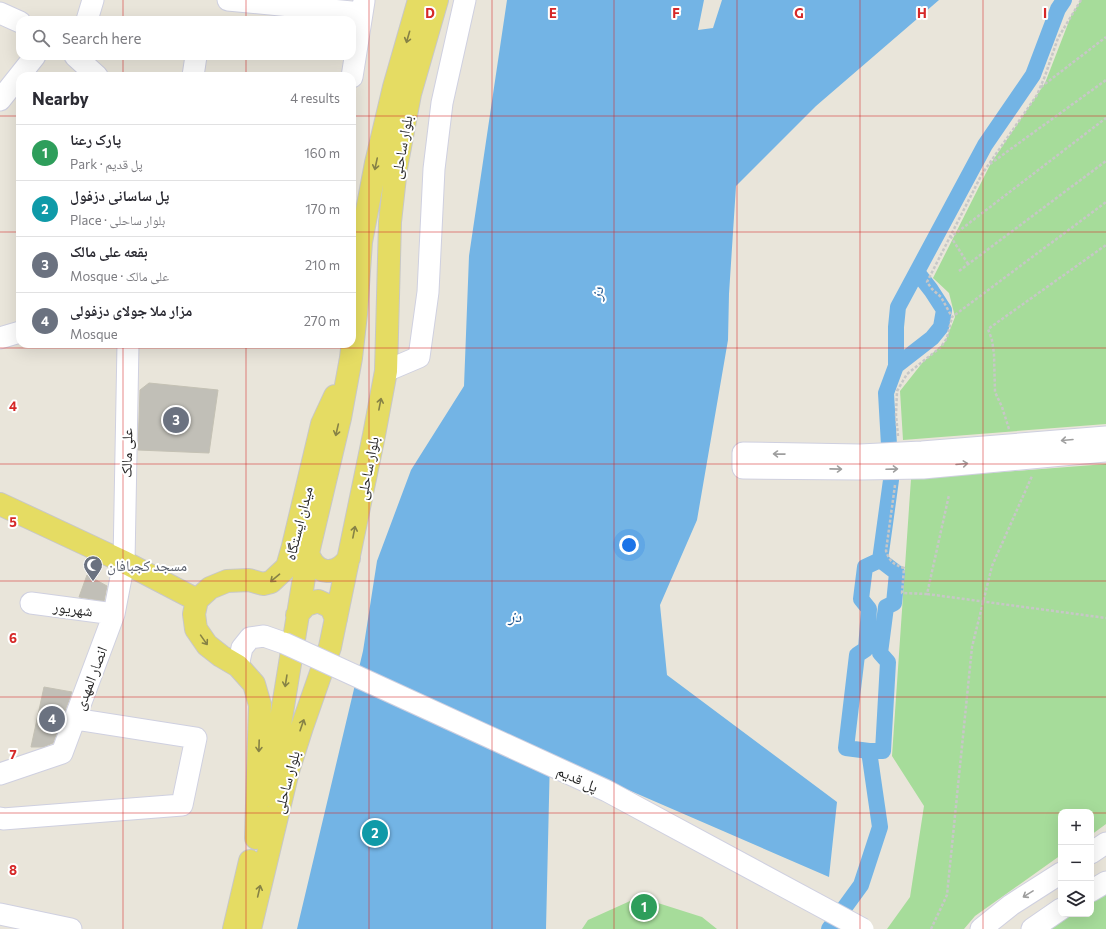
<!DOCTYPE html>
<meta charset="utf-8">
<style>
body{margin:0;font-family:Commissioner,"Noto Naskh Arabic",sans-serif;background:#f2f2f3;color:#2b2b33}
.controls{position:absolute;right:12px;bottom:12px;display:grid;overflow:hidden;border-radius:8px;box-shadow:0 4px 16px #0002}
.controls button{width:36px;height:36px;display:grid;place-items:center;padding:0;border:0;border-bottom:1px solid #e1e1e2;background:#fff;color:#2b2b33;font:20px sans-serif}
.you{position:absolute;left:629px;top:545px;width:14px;height:14px;margin:-10px;border:3px solid #fff;border-radius:50%;background:#1a73e8;box-shadow:0 0 0 6px #1a73e833}
.badge{display:grid;place-items:center;width:26px;height:26px;border-radius:50%;background:#2563eb;color:#fff;font-size:13px;font-weight:700}
.pin{position:absolute;translate:-50% -50%;border:2px solid #fff;box-shadow:0 1px 4px #0006}
.list{margin:0;padding:0;list-style:none}
h2{display:flex;justify-content:space-between;align-items:center;height:52px;margin:0;padding:0 16px;font-size:17px}
h2 small{font-size:13px;font-weight:400;color:#7c7c81}
.list li{display:grid;grid-template-columns:26px 1fr auto;gap:12px;align-items:center;box-sizing:border-box;height:56px;padding:0 16px;border-top:1px solid #e1e1e2}
.list b{display:block;font-size:15px;white-space:nowrap}
.list p{margin:0;font-size:13px;white-space:nowrap;color:#7c7c81}
.list em{font-size:13px;font-style:normal;color:#7c7c81}
.icon{flex:none;width:22px;height:22px;fill:none;stroke:currentColor;stroke-width:2;stroke-linecap:round;stroke-linejoin:round}
.map{position:relative;flex:none;width:1106px;height:929px;overflow:hidden}
.search{position:absolute;background:#fff;box-shadow:0 4px 16px #0002;left:16px;top:16px;width:340px;height:44px;display:flex;align-items:center;gap:10px;box-sizing:border-box;padding:0 14px;border-radius:12px;color:#7c7c81;font-size:15px}
.panel{position:absolute;background:#fff;box-shadow:0 4px 16px #0002;left:16px;top:72px;width:340px;height:276px;border-radius:12px}
.map>svg:first-child{display:block}
</style>
<div class="map">
<svg width="1106" height="929" viewBox="0 0 1106 929">
<rect width="100%" height="100%" fill="#e9e5da"/>
<path fill="#a6dc9a" d="M 1081,0 L 1106,0 L 1106,424 L 903,440 L 900,391 L 923,362 L 945,342 L 955,317 L 949,293 L 933,278 L 991,163 L 1045,83 L 1071,16 Z
M 1106,464 L 1106,824 L 1091,835 L 1091,812 L 1061,812 L 1061,855 L 975,916 L 964,929 L 887,929 L 910,897 L 924,806 L 892,756 L 911,479 Z
M 1106,894 L 1106,929 L 1048,929 L 1073,914 L 1091,914 L 1091,903 Z
M 639,897 L 702,917 L 717,929 L 582,929 L 588,920 Z"/>
<path fill="#73b4e5" d="M 507,0 L 704,0 L 698,30 L 713,28 L 722,0 L 939,0 L 816,106 L 736,186 L 729,294 L 728,340 L 697,520 L 660,605 L 667,675 L 837,802 L 829,877 L 550,756 L 546,929 L 297,929 L 363,651 L 377,561 L 411,470 L 464,386 L 469,256 Z"/>
<g fill="none" stroke-linecap="round" stroke-linejoin="round">
<path stroke="#73b4e5" stroke-width="16" d="M 896,366 L 932,338 L 941,327 L 944,310 L 931,290 L 917,272
M 869,751 L 883,751 L 888,662 L 880,653 L 886,607 L 894,603 L 897,573 L 880,560
M 829,929 L 861,885 L 880,827 L 869,751 L 846,748 L 857,655 L 866,649 L 869,609 L 861,599 L 865,567 L 880,560 L 891,480 L 886,393 L 896,366 L 896,327 L 898,307 L 985,145 L 1033,75 L 1058,9 L 1064,0"/>
</g>
<path fill="#c1bfb7" stroke="#c4c1b4" d="M 149,383 L 218,390 L 209,453 L 138,450 L 140,390 Z
M 87,575 L 107,586 L 104,601 L 79,597 Z
M 44,687 L 72,692 L 53,743 L 43,747 L 31,747 Z"/>
<g fill="none" stroke-linecap="round" stroke-linejoin="round">
<defs>
<path id="minor" d="M 228,0 L 362,13
M 0,13 L 20,22
M 87,20 L 93,0
M 75,56 L 97,76
M 193,76 L 196,56
M 352,77 L 364,1
M 0,100 L 35,56
M 0,338 L 20,332
M 386,371 L 419,357 L 428,292 L 434,169 L 442,103 L 465,0
M 1106,437 L 922,452 L 860,455 L 743,453 L 743,468 L 860,469 L 923,468 L 1106,451
M 31,603 L 114,614
M 238,666 L 242,648 L 250,638 L 264,636 L 284,643
M 0,774 L 62,753 L 114,614 L 124,562 L 128,344
M 0,818 L 3,819 L 182,805 L 196,738 L 75,719
M 1091,853 L 1106,843
M 1091,891 L 1106,882
M 0,914 L 71,929
M 981,929 L 1011,905 L 1061,873
M 1032,929 L 1061,909"/>
<path id="major" d="M 0,504 L 124,562 L 197,600
M 308,553 C 315,575 336,577 349,558
M 297,615 L 306,605 L 318,601 L 331,607 L 336,619
M 266,795 L 273,768 L 308,553 L 340,418 L 351,358 L 356,314 L 361,242 L 376,163 L 394,87 L 419,0
M 256,838 L 260,705 L 254,684 L 238,666 L 221,656 L 207,645 L 196,629 L 194,614 L 197,600 L 210,588 L 227,581 L 249,580 L 263,584 L 271,582 L 287,567 L 293,546 L 322,424 L 335,396
M 234,929 L 250,861
M 250,929 L 288,771 L 302,727 L 330,647 L 374,435 L 386,371 L 390,222 L 396,168 L 410,94 L 437,0"/>
</defs>
<use href="#minor" stroke="#cfd0e0" stroke-width="23"/>
<use href="#major" stroke="#c7c7c7" stroke-width="24"/>
<path stroke="#c7c7c7" stroke-width="2.5" stroke-dasharray="3 2" stroke-linecap="butt" d="M 1081,0 L 1058,38 L 1045,76 L 1037,95 L 982,174 L 927,282 L 932,289 L 941,297 L 952,317 L 1106,202
M 1041,87 L 1106,37
M 990,164 L 1106,80
M 968,264 L 951,237 L 1106,118
M 959,271 L 1106,161
M 1009,429 L 1002,407 L 995,392 L 994,354 L 992,340 L 988,329 L 1106,245
M 898,436 L 896,415 L 897,391 L 907,374 L 941,347 L 947,338 L 952,317
M 895,485 L 886,551 C 890,562 893,564 904,568 L 902,593 L 927,594 L 949,495
M 927,594 L 1106,618
M 931,929 L 947,895 L 972,647 L 992,566 L 1032,476"/>
<use href="#minor" stroke="#fff" stroke-width="21"/>
<use href="#major" stroke="#e5dc63" stroke-width="22"/>
<defs>
<path id="minor-bridge" d="M 284,643 L 607,791 L 863,929"/>
</defs>
<use href="#minor-bridge" stroke="#cfd0e0" stroke-width="23" stroke-linecap="butt"/>
<use href="#minor-bridge" stroke="#fff" stroke-width="21"/>
</g>
<defs><path id="oneway-shaft" d="M-6 0H5M1.5-3L5.5 0L1.5 3" fill="none" stroke-width="1.6" stroke-linecap="round" stroke-linejoin="round"/></defs>
<g stroke="#868246">
<use href="#oneway-shaft" transform="translate(408 37) rotate(106)"/>
<use href="#oneway-shaft" transform="translate(376 164) rotate(102)"/>
<use href="#oneway-shaft" transform="translate(380 404) rotate(-79)"/>
<use href="#oneway-shaft" transform="translate(337 430) rotate(103)"/>
<use href="#oneway-shaft" transform="translate(354 532) rotate(-79)"/>
<use href="#oneway-shaft" transform="translate(275 578) rotate(140)"/>
<use href="#oneway-shaft" transform="translate(204 640) rotate(55)"/>
<use href="#oneway-shaft" transform="translate(286 681) rotate(99)"/>
<use href="#oneway-shaft" transform="translate(302 725) rotate(-71)"/>
<use href="#oneway-shaft" transform="translate(259 746) rotate(92)"/>
<use href="#oneway-shaft" transform="translate(259 891) rotate(-77)"/>
</g>
<g stroke="#9e9e9e">
<use href="#oneway-shaft" transform="translate(1067 440) rotate(175)"/>
<use href="#oneway-shaft" transform="translate(779 454) rotate(-179)"/>
<use href="#oneway-shaft" transform="translate(962 464) rotate(-5)"/>
<use href="#oneway-shaft" transform="translate(836 469) rotate(1)"/>
<use href="#oneway-shaft" transform="translate(892 469) rotate(-2)"/>
<use href="#oneway-shaft" transform="translate(1028 894) rotate(148)"/>
</g>
<path fill="none" stroke="#d62828" stroke-width="1" stroke-opacity="0.55" d="M 123,0 L 123,20M 246,0 L 246,20M 369,0 L 369,929M 492,0 L 492,929M 614,0 L 614,929M 737,0 L 737,929M 860,0 L 860,929M 983,0 L 983,929M 123,56 L 123,76M 246,56 L 246,76M 0,116 L 20,116M 352,116 L 1106,116M 0,232 L 20,232M 352,232 L 1106,232M 123,344 L 123,929M 246,344 L 246,929M 0,348 L 1106,348M 0,464 L 1106,464M 0,581 L 1106,581M 0,697 L 1106,697M 0,813 L 1061,813M 1091,813 L 1106,813"/>
<defs>
<symbol id="mosque-pin" viewBox="-11 -11 22 30"><path d="M0 17L-7.5 6A9.5 9.5 0 1 1 7.5 6Z" fill="#6b7280" stroke="#fff"/><path d="M3.5-4.9A6 6 0 1 0 3.5 4.9A5 5 0 1 1 3.5-4.9Z" fill="#fff"/></symbol>
</defs>
<g fill-rule="evenodd">
<use href="#mosque-pin" x="82" y="554" width="22" height="30"/>
</g>
<g text-anchor="middle" dominant-baseline="central" stroke-width="4" stroke-linejoin="round" paint-order="stroke">
<g font-size="15" fill="#282828" stroke="#fff">
<text transform="translate(401 147) rotate(-80)">بلوار ساحلی</text>
<text transform="translate(126 453) rotate(-89)">علی مالک</text>
<text transform="translate(367 468) rotate(-79)">بلوار ساحلی</text>
<text transform="translate(298 523) rotate(-76)">میدان ایستگاه</text>
<text transform="translate(73 608) rotate(7)">شهریور</text>
<text transform="translate(90 678) rotate(-69)">انصار المهدی</text>
<text transform="translate(578 778) rotate(25)">پل قدیم</text>
<text transform="translate(286 782) rotate(-75)">بلوار ساحلی</text>
</g>
<g font-size="15" fill="#5b616d" stroke="#fff" text-anchor="start">
<text x="107" y="565">مسجد کجبافان</text>
</g>
<g font-size="16" font-style="italic" fill="#17518d" stroke="#fff">
<text transform="translate(596 293) rotate(-79)">دز</text>
<text x="515" y="615">دز</text>
</g>
</g>
<g font-size="13" text-anchor="middle" font-weight="bold" fill="#d62828" stroke="#fff" stroke-width="4" stroke-linejoin="round" paint-order="stroke">
<text x="430" y="18">D</text>
<text x="553" y="18">E</text>
<text x="676" y="18">F</text>
<text x="799" y="18">G</text>
<text x="922" y="18">H</text>
<text x="1045" y="18">I</text>
<text x="13" y="411">4</text>
<text x="13" y="527">5</text>
<text x="13" y="643">6</text>
<text x="13" y="759">7</text>
<text x="13" y="875">8</text>
</g>
</svg>
<div class="controls">
<button>+</button>
<button>−</button>
<button><svg class="icon" aria-label="layers" viewBox="0 0 24 24"><path d="M12 4l9 5-9 5-9-5zM3 14l9 5 9-5"/></svg></button>
</div>
<div class="you"></div>
<div class="pin badge" style="left:644px;top:907px;background:#2e9e5b">1</div>
<div class="pin badge" style="left:375px;top:833px;background:#0f9aa8">2</div>
<div class="pin badge" style="left:176px;top:420px;background:#6b7280">3</div>
<div class="pin badge" style="left:52px;top:719px;background:#6b7280">4</div>
<div class="search"><svg class="icon" aria-label="search" viewBox="0 0 24 24"><circle cx="10" cy="10" r="6"/><path d="M15 15l6 6"/></svg>Search here</div>
<section class="panel">
<h2>Nearby<small>4 results</small></h2>
<ul class="list">
<li><span class="badge" style="background:#2e9e5b">1</span><div><b>پارک رعنا</b><p>Park · پل قدیم</p></div><em>160 m</em></li>
<li><span class="badge" style="background:#0f9aa8">2</span><div><b>پل ساسانی دزفول</b><p>Place · بلوار ساحلی</p></div><em>170 m</em></li>
<li><span class="badge" style="background:#6b7280">3</span><div><b>بقعه علی مالک</b><p>Mosque · علی مالک</p></div><em>210 m</em></li>
<li><span class="badge" style="background:#6b7280">4</span><div><b>مزار ملا جولای دزفولی</b><p>Mosque</p></div><em>270 m</em></li>
</ul>
</section>
</div>
